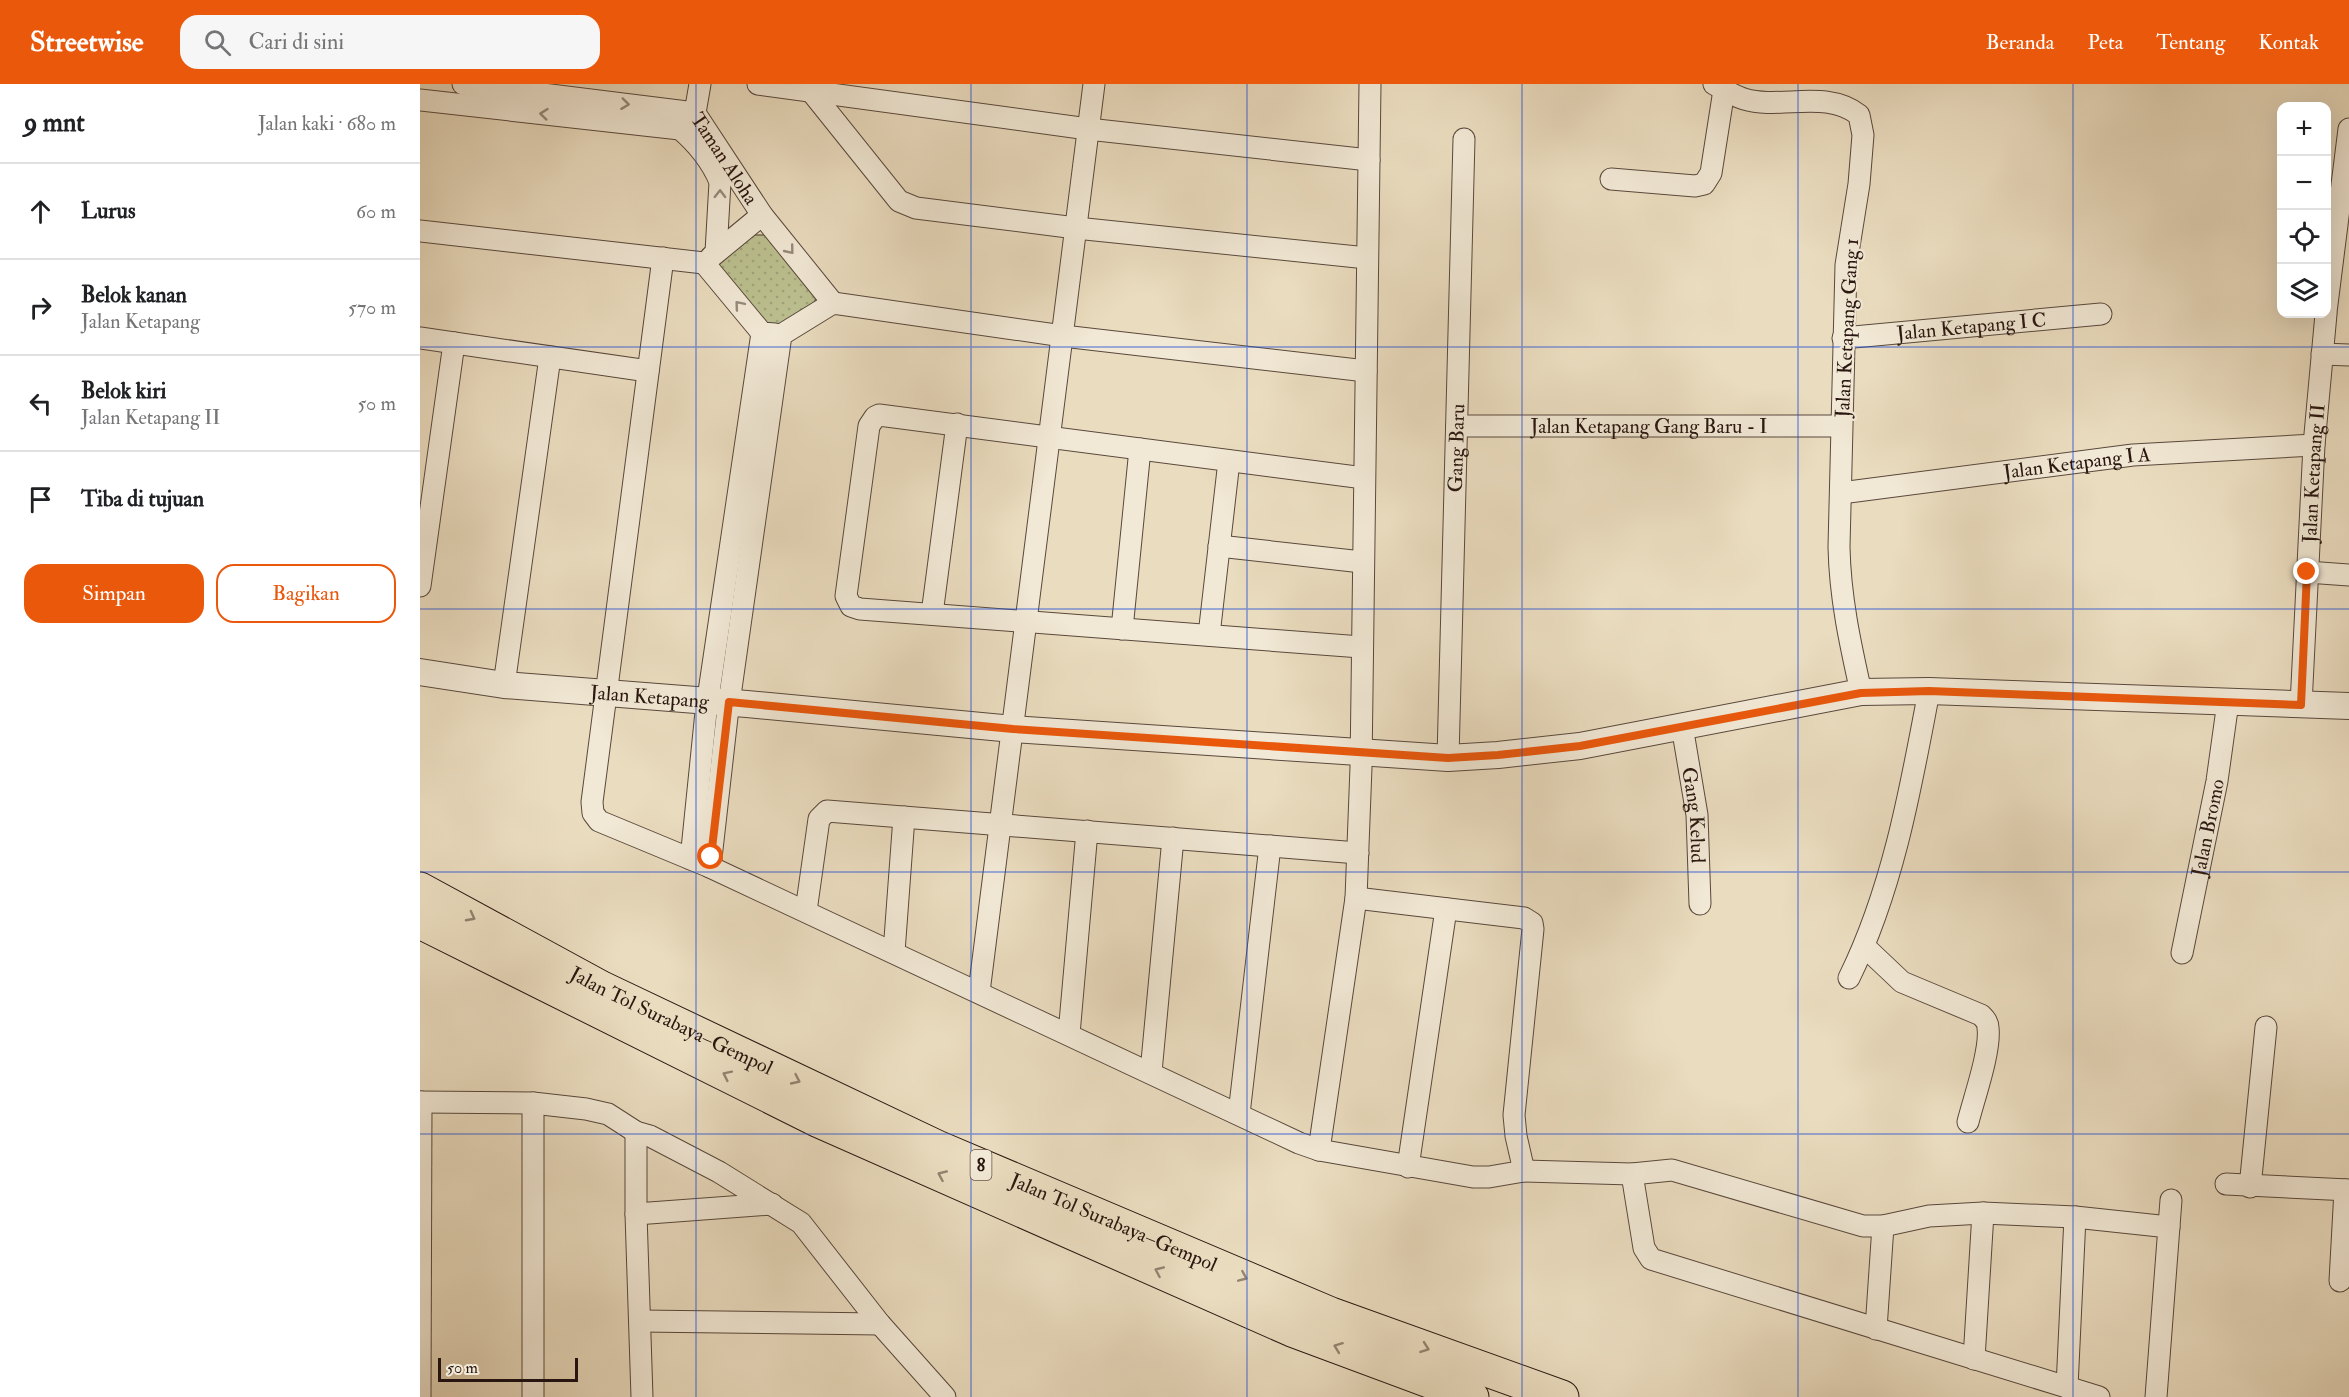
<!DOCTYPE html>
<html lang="id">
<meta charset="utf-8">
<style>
body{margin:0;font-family:"IM FELL Double Pica",serif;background:#f6f6f6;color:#202124}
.controls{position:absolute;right:18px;top:18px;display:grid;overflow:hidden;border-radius:12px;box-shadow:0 6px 24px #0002}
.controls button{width:54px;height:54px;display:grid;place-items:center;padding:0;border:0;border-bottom:2px solid #e0e0e0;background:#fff;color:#202124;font:30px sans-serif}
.scale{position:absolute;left:18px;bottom:15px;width:140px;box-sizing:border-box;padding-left:6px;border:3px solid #291610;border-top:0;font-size:16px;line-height:21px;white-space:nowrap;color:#291610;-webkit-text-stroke:4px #f1e8d5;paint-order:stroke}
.stop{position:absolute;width:18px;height:18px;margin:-14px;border:4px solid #ea580c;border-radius:50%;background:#fff}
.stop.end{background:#ea580c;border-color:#fff;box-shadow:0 2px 6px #0008}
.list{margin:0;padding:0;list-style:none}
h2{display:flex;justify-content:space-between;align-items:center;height:78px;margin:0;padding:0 24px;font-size:26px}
h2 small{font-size:20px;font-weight:400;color:#757577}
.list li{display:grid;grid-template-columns:39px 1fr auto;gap:18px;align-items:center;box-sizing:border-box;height:96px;padding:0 24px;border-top:2px solid #e0e0e0}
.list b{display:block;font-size:22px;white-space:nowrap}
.list p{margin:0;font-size:20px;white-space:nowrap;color:#757577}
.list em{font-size:20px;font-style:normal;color:#757577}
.actions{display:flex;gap:12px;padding:18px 24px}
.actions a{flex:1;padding:14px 0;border:2px solid #ea580c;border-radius:18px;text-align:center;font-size:21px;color:#ea580c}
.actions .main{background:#ea580c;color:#fff}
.icon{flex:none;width:33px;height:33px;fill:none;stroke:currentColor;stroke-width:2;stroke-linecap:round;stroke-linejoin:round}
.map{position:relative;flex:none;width:1929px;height:1313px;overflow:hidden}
header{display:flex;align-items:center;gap:36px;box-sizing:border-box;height:84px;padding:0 30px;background:#ea580c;color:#fff}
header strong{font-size:28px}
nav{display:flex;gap:33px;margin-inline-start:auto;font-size:21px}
.search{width:420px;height:54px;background:#f6f6f6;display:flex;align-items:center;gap:15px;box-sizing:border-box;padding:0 21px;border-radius:18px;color:#757577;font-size:22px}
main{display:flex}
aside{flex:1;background:#fff}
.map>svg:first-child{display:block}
</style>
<header>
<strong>Streetwise</strong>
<div class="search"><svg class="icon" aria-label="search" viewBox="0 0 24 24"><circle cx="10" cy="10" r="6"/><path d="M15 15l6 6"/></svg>Cari di sini</div>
<nav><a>Beranda</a><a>Peta</a><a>Tentang</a><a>Kontak</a></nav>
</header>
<main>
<aside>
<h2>9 mnt<small>Jalan kaki · 680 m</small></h2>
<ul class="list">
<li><svg class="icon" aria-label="ahead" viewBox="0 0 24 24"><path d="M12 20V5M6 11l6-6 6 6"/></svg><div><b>Lurus</b></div><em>60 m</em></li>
<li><svg class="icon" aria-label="right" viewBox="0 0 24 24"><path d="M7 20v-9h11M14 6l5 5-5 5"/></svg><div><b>Belok kanan</b><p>Jalan Ketapang</p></div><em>570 m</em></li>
<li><svg class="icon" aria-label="left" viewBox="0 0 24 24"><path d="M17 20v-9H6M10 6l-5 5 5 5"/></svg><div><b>Belok kiri</b><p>Jalan Ketapang II</p></div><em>50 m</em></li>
<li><svg class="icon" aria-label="arrive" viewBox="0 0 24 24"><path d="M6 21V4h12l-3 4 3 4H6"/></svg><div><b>Tiba di tujuan</b></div></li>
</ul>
<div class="actions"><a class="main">Simpan</a><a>Bagikan</a></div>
</aside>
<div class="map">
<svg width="1929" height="1313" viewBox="0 0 1929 1313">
<defs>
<pattern id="park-dots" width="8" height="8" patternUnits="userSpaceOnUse" patternTransform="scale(1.5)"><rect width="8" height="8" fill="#bbbf8f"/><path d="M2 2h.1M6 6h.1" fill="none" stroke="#a1a37a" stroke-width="1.8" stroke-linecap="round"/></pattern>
</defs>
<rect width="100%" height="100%" fill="#eadcbf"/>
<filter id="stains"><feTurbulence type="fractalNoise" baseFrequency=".00333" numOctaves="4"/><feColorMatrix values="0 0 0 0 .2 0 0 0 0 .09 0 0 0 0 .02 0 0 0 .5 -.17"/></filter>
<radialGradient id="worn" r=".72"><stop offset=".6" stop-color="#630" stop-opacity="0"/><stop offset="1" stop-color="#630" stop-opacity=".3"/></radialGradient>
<path fill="url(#park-dots)" stroke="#726a50" stroke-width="1.5" d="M 330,151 L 349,151 L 398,208 L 392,225 L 361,246 L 340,238 L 294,177 Z"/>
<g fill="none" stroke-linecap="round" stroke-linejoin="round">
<defs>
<g id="minor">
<path id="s1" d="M 43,0 L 275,29 L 342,131 L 413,219"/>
<path d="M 338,0 L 668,45 L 949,76"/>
<path d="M 1294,0 C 1303,5 1314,12 1324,15 C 1361,26 1406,5 1439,31 L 1443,51 L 1439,100 L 1426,181 L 1419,463 C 1420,513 1430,559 1441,608"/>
<path d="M 390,6 L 479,117 L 496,124 L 656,144 L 947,174"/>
<path d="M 0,16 L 260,45 C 276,58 292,78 300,98 L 296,168"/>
<path d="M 275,29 L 280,0"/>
<path d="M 1191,95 L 1275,102 L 1284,100 L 1291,89 L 1304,6"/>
<path d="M 0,147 L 284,179"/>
<path d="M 291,173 L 342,131"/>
<path d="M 243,174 L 172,718 L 173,729 L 179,737 L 290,783 L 879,1059 L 899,1066 L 1053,1093 L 1069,1093 L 1104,1087 L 1096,1052 L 1094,1031 L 1113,845 L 1112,839 L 1104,834 L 936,814"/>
<path d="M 284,179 L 342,249 L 355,250"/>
<path d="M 1906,228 L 1929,45"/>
<path d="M 0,254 L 228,287"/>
<path id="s2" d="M 1423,254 L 1681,230"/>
<path d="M 1902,270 L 1929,271"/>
<path id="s3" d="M 1037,342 L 1421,342"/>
<path id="s4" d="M 1421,409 L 1713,371 L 1894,361"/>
<path d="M 799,462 L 942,478"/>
<path d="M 1887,488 L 1929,491"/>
<path d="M 0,502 L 34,259"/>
<path d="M 512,530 L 537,340"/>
<path d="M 702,545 L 720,365"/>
<path d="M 789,551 L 809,377"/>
<path d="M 941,563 L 440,525 L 431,522 L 426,512 L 449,342 L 455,333 L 459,331 L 944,394"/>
<path d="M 84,601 L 130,273"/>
<path id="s5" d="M 1881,621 L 1894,361 L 1906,230"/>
<path id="s6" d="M 1262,642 L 1277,731 L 1280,820"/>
<path id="s7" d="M 1028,674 L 1044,55"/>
<path d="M 271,775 L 286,628 L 342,249"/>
<path d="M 290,783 L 307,633 L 361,251 L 413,219 L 643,252 L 946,287"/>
<path d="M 386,827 L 399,735 L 407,727 L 938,769"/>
<path d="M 1445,863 L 1482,898 L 1561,931 C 1565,935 1568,938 1568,944 C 1571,966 1554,1014 1548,1038"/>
<path d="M 474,868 L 484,733"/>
<path id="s8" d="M 1762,869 L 1797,697 L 1808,618"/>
<path d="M 1429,894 C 1473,805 1491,703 1509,607"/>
<path d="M 559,908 L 674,0"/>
<path d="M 649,950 L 667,747"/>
<path d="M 731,988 L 753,754"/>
<path d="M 0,1018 L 113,1019 L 166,1025 L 188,1030 L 216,1048 L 230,1052 L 299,1088 L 381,1139 L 460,1240 L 525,1313"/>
<path d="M 113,1019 L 113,1313"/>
<path d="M 819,1030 L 850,762"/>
<path d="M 216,1048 L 216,1130 L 222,1313"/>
<path d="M 899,1066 L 936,814 L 941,683 L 950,0"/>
<path d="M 988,1083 L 1026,825"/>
<path d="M 1104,1087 L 1212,1090 L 1252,1086 L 1443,1142 L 1463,1142 L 1509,1132 L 1563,1129 L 1655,1133 L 1749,1143"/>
<path d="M 1212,1090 L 1224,1164 L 1231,1175 L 1679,1313"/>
<path d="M 1806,1100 L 1929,1106"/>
<path d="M 1830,1103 L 1846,943"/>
<path d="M 216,1130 L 352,1120"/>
<path d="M 1920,1197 L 1925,1106"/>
<path d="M 220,1237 L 460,1240"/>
<path d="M 1456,1245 L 1463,1142"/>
<path d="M 1554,1275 L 1563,1129"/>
<path d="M 1647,1303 L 1655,1133"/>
<path d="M 0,1313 L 1,1018"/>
<path d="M 1736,1313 L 1751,1116"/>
</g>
<g id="tertiary">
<path id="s9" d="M 0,588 L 84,601 L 327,620 L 593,645 L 1028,674 L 1078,671 L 1160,662 L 1441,608 L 1509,607 L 1929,622"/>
</g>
<g id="motorway">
<path id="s10" d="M 0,805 L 182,904 L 517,1063 L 911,1230 L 1142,1313"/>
<path d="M 0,838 L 399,1037 L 872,1246 L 1052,1313"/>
</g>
</defs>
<use href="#minor" stroke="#59483c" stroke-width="23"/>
<use href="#tertiary" stroke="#59483c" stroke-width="28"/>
<use href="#motorway" stroke="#291610" stroke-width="35"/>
<use href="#minor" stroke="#f1e8d5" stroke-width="21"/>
<use href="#tertiary" stroke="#f1e8d5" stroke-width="26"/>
<use href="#motorway" stroke="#eadcbf" stroke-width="33"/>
</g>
<defs><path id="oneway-chevron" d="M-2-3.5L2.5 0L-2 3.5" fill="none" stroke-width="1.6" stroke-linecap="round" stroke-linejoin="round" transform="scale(1.5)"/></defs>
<g stroke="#978a7c">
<use href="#oneway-chevron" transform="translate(205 20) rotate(7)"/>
<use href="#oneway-chevron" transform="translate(124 30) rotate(-174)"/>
<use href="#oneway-chevron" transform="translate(300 110) rotate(-89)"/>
<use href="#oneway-chevron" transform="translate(370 166) rotate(51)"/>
<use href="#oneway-chevron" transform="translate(319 221) rotate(-130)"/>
</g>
<g stroke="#938370">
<use href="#oneway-chevron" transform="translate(51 833) rotate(28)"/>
<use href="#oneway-chevron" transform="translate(307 991) rotate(-154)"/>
<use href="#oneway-chevron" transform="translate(376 996) rotate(25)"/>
<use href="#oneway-chevron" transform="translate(522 1091) rotate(-156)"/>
<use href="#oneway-chevron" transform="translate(739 1187) rotate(-156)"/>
<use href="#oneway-chevron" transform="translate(823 1193) rotate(23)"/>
<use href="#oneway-chevron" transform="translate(918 1263) rotate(-159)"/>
<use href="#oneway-chevron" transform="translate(1005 1264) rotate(20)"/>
</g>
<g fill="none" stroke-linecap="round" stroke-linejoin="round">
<path stroke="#ea580c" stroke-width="8" d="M 291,773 L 309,618 L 593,645 L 1028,674 L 1078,671 L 1160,662 L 1441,609 L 1509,607 L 1881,621 L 1887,488"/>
</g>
<path fill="none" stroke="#1d4ed8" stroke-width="1.5" stroke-opacity="0.55" d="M 276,0 L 276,1313M 551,0 L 551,1313M 827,0 L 827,1313M 1102,0 L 1102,1313M 1378,0 L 1378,1313M 1653,0 L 1653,1313M 0,263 L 1929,263M 0,525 L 1929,525M 0,788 L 1929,788M 0,1050 L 1929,1050"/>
<g text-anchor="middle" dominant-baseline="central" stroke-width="4.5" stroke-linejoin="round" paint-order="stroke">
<rect fill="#f1e8d5" stroke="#65554b" stroke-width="1.5" x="550.5" y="1066" width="21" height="30" rx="4.5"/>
<g font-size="18" font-weight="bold" fill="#291610">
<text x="561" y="1081">8</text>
</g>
<g font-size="20" fill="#291610" stroke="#f1e8d5">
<text stroke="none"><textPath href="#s1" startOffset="288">Taman Aloha</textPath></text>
<text stroke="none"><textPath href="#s2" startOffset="129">Jalan Ketapang I C</textPath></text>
<text transform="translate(1427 244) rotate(-87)">Jalan Ketapang Gang 1</text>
<text stroke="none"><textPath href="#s3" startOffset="192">Jalan Ketapang Gang Baru - I</textPath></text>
<text stroke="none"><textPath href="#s7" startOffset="310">Gang Baru</textPath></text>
<text stroke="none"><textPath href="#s4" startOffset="238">Jalan Ketapang I A</textPath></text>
<text stroke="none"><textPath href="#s5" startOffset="232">Jalan Ketapang II</textPath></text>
<text stroke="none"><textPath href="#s9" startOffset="231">Jalan Ketapang</textPath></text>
<text stroke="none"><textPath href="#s6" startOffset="90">Gang Kelud</textPath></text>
<text stroke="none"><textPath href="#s8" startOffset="128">Jalan Bromo</textPath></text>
<text stroke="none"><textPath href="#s10" startOffset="284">Jalan Tol Surabaya–Gempol</textPath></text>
<text stroke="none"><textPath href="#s10" startOffset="770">Jalan Tol Surabaya–Gempol</textPath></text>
</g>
</g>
<rect width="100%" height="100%" filter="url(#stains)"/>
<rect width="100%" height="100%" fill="url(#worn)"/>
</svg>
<div class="controls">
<button>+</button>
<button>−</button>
<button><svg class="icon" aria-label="locate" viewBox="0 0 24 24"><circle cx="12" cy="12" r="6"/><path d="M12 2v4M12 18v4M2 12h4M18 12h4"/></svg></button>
<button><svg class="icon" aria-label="layers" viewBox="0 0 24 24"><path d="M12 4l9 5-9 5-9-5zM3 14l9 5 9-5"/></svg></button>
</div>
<div class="scale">50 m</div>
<div class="stop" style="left:291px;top:773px"></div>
<div class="stop end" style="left:1887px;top:488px"></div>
</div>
</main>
